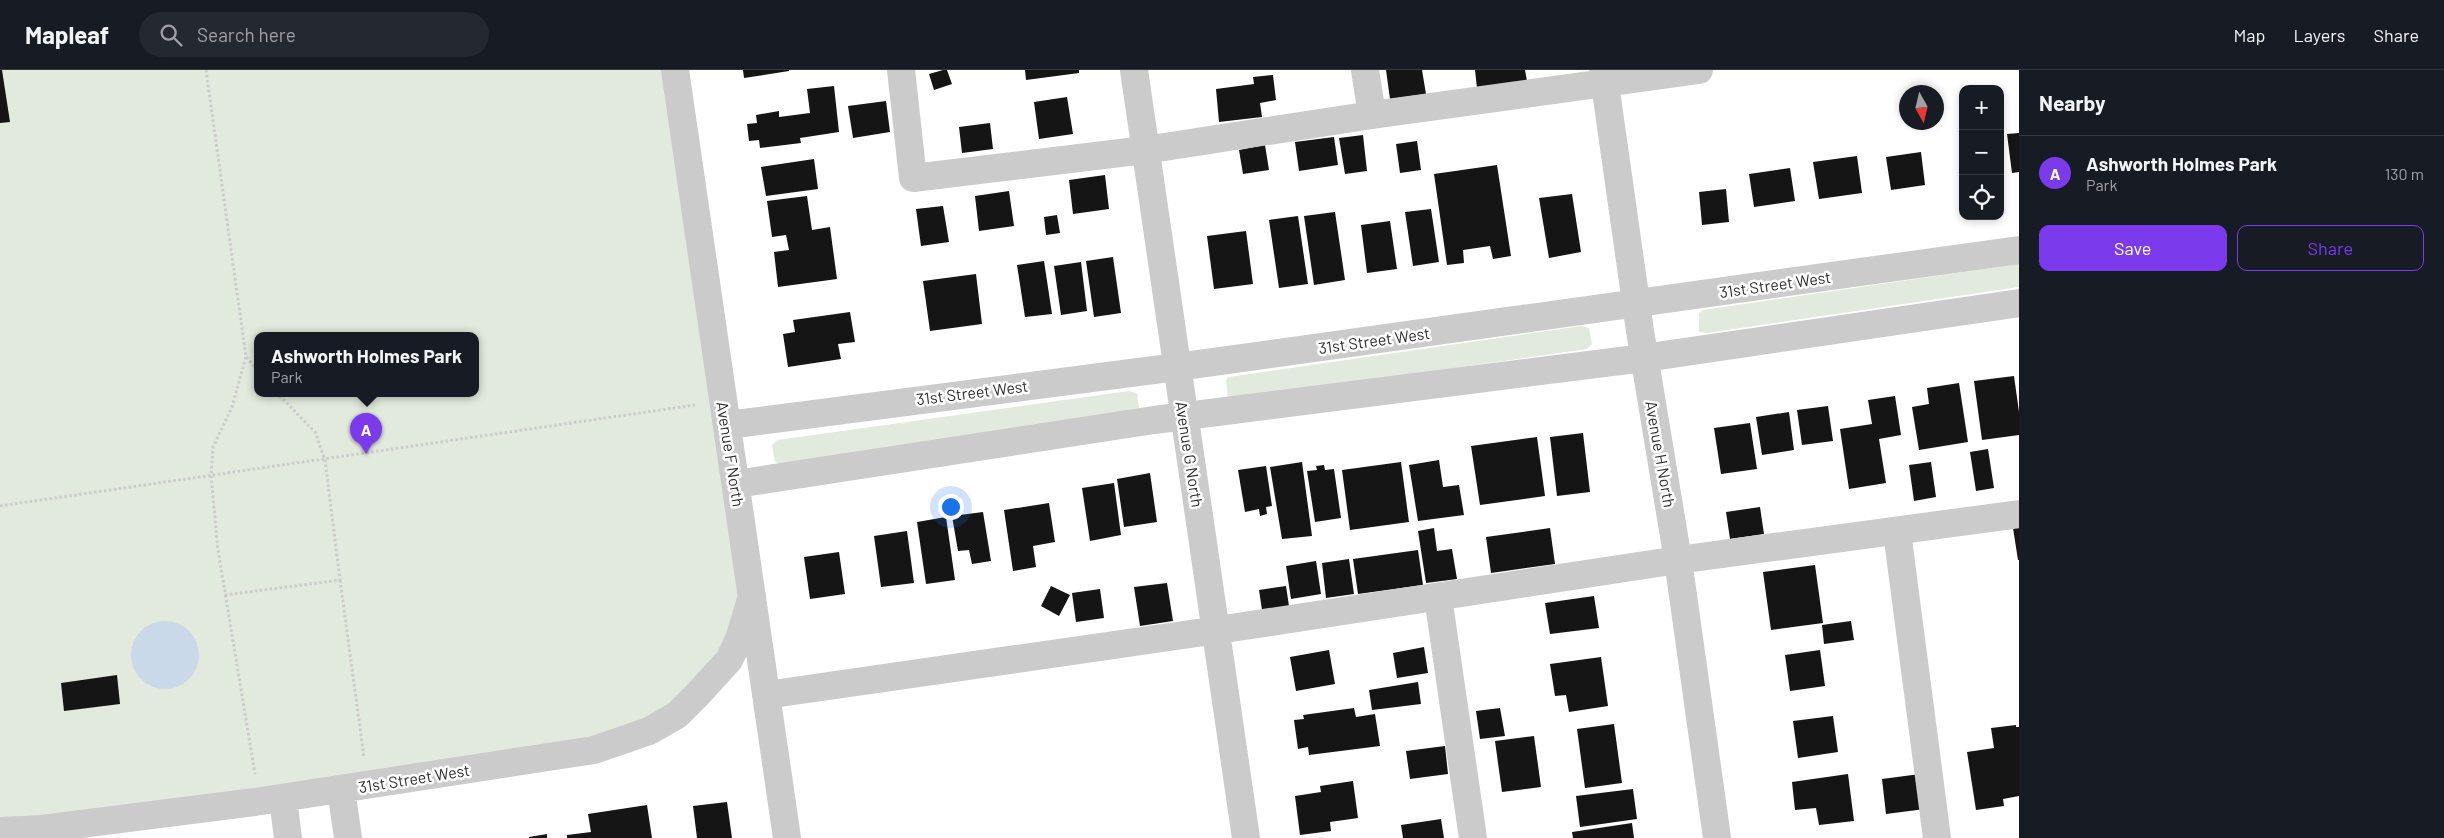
<!DOCTYPE html>
<meta charset="utf-8">
<style>
body{margin:0;font-family:Barlow,sans-serif;background:#242831;color:#f1f3f6}
.controls{position:absolute;right:15px;top:15px;display:grid;overflow:hidden;border-radius:10px;box-shadow:0 2px 8px #0003}
.controls button{width:45px;height:45px;display:grid;place-items:center;padding:0;border:0;border-bottom:1px solid #363941;background:#171b24;color:#f1f3f6;font:25px sans-serif}
.compass{position:absolute;left:1899px;top:15px;width:45px;height:45px;border-radius:50%;background:#171b24;box-shadow:0 2px 8px #0003;rotate:172deg}
.you{position:absolute;left:950px;top:436px;width:18px;height:18px;margin:-12px;border:4px solid #fff;border-radius:50%;background:#1a73e8;box-shadow:0 0 0 8px #1a73e833}
.badge{display:grid;place-items:center;width:32px;height:32px;border-radius:50%;background:#7c3aed;color:#fff;font-size:16px;font-weight:700}
.pin{position:absolute;translate:-50% -41px;filter:drop-shadow(0 1px 2px #0008)}
.pin::after{content:'';position:absolute;top:26px;width:18px;height:15px;background:inherit;clip-path:polygon(0 0,100% 0,50% 100%)}
.popup{position:absolute;left:254px;top:262px;width:225px;height:65px;box-sizing:border-box;display:grid;place-content:center;border-radius:10px;background:#171b24;filter:drop-shadow(0 1px 4px #0005);font-size:16px;white-space:nowrap;color:#9ea1a6}
.popup b{font-size:19px;color:#f1f3f6}
.popup::after{content:'';position:absolute;left:50%;top:100%;margin-left:-10px;border:10px solid transparent;border-top-color:#171b24}
.list{margin:0;padding:0;list-style:none}
h2{display:flex;justify-content:space-between;align-items:center;height:65px;margin:0;padding:0 20px;font-size:21px}
h2 small{font-size:16px;font-weight:400;color:#9ea1a6}
.list li{display:grid;grid-template-columns:32px 1fr auto;gap:15px;align-items:center;box-sizing:border-box;height:75px;padding:0 20px;border-top:1px solid #363941}
.list b{display:block;font-size:19px;white-space:nowrap}
.list p{margin:0;font-size:16px;white-space:nowrap;color:#9ea1a6}
.list em{font-size:16px;font-style:normal;color:#9ea1a6}
.actions{display:flex;gap:10px;padding:15px 20px}
.actions a{flex:1;padding:11px 0;border:1px solid #7c3aed;border-radius:10px;text-align:center;font-size:18px;color:#7c3aed}
.actions .main{background:#7c3aed;color:#fff}
.icon{flex:none;width:28px;height:28px;fill:none;stroke:currentColor;stroke-width:2;stroke-linecap:round;stroke-linejoin:round}
.map{position:relative;flex:none;width:2019px;height:768px;overflow:hidden}
header{display:flex;align-items:center;gap:30px;box-sizing:border-box;height:70px;padding:0 25px;background:#171b24;border-bottom:1px solid #363941}
header strong{font-size:24px}
nav{display:flex;gap:28px;margin-inline-start:auto;font-size:18px}
.search{width:350px;height:45px;background:#242831;display:flex;align-items:center;gap:12px;box-sizing:border-box;padding:0 18px;border-radius:28px;color:#9ea1a6;font-size:19px}
main{display:flex}
aside{flex:1;background:#171b24}
.map>svg:first-child{display:block}
</style>
<header>
<strong>Mapleaf</strong>
<div class="search"><svg class="icon" aria-label="search" viewBox="0 0 24 24"><circle cx="10" cy="10" r="6"/><path d="M15 15l6 6"/></svg>Search here</div>
<nav><a>Map</a><a>Layers</a><a>Share</a></nav>
</header>
<main>
<div class="map">
<svg width="2019" height="768" viewBox="0 0 2019 768">
<rect width="100%" height="100%" fill="#fff"/>
<path fill="#e2eadd" fill-rule="evenodd" d="M 0,0 L 675,0 L 736,414 L 739,569 L 649,661 L 0,761 ZM 257,265 L 475,265 L 475,323 L 257,323 Z
M 2019,194 L 2019,217 L 1707,263 L 1699,262 L 1699,243 L 1703,240 Z
M 1581,256 L 1589,258 L 1592,274 L 1587,279 L 1231,330 L 1228,328 L 1226,311 L 1228,307 Z
M 1129,321 L 1137,323 L 1139,338 L 1138,342 L 780,394 L 775,392 L 772,375 L 777,370 Z"/>
<path fill="#cad9e9" d="M131 585a34 34 0 1 1 68 0a34 34 0 1 1-68 0Z"/>
<path fill="#151515" d="M 0,0 L 2,0 L 10,52 L 0,53 Z
M 743,0 L 789,0 L 789,1 L 744,8 Z
M 943,0 L 947,0 L 952,14 L 934,20 L 929,4 Z
M 1025,0 L 1079,0 L 1079,3 L 1026,10 Z
M 1386,0 L 1422,0 L 1426,24 L 1390,29 Z
M 1475,0 L 1525,0 L 1527,11 L 1477,18 Z
M 1273,5 L 1276,30 L 1260,33 L 1262,47 L 1219,52 L 1216,19 L 1254,14 L 1253,7 Z
M 834,16 L 839,62 L 800,68 L 801,73 L 760,78 L 759,70 L 749,71 L 747,54 L 757,53 L 756,45 L 779,41 L 779,47 L 810,43 L 807,19 Z
M 1067,27 L 1073,64 L 1039,69 L 1034,32 Z
M 886,31 L 890,62 L 853,68 L 848,36 Z
M 990,53 L 993,79 L 962,83 L 959,57 Z
M 2019,63 L 2019,102 L 2012,103 L 2007,64 Z
M 1363,65 L 1367,101 L 1345,104 L 1339,68 Z
M 1334,67 L 1338,95 L 1299,101 L 1295,72 Z
M 1417,71 L 1421,100 L 1400,103 L 1396,74 Z
M 1959,74 L 1963,74 L 1963,90 L 1962,90 Z
M 1265,75 L 1269,100 L 1243,104 L 1239,80 Z
M 1921,82 L 1925,115 L 1891,120 L 1886,87 Z
M 1857,86 L 1862,123 L 1819,129 L 1813,92 Z
M 814,89 L 818,119 L 766,126 L 761,97 Z
M 1497,95 L 1511,186 L 1493,189 L 1490,176 L 1463,180 L 1464,193 L 1447,195 L 1434,104 Z
M 1790,98 L 1795,131 L 1754,137 L 1749,104 Z
M 1105,105 L 1109,139 L 1073,144 L 1069,110 Z
M 1726,119 L 1729,152 L 1702,155 L 1699,122 Z
M 1009,121 L 1014,156 L 979,161 L 975,126 Z
M 1572,124 L 1581,182 L 1549,188 L 1539,128 Z
M 807,126 L 812,160 L 830,157 L 837,209 L 778,217 L 774,182 L 789,180 L 786,165 L 772,167 L 767,131 Z
M 943,136 L 949,172 L 921,176 L 916,139 Z
M 1431,139 L 1439,192 L 1413,196 L 1405,142 Z
M 1335,142 L 1345,210 L 1314,215 L 1304,146 Z
M 1057,145 L 1060,163 L 1046,165 L 1044,147 Z
M 1298,146 L 1308,214 L 1279,218 L 1269,150 Z
M 1390,151 L 1397,199 L 1367,203 L 1361,155 Z
M 1246,161 L 1253,214 L 1214,219 L 1207,166 Z
M 1113,187 L 1121,243 L 1094,247 L 1086,191 Z
M 1044,191 L 1052,244 L 1025,247 L 1017,195 Z
M 1081,192 L 1087,241 L 1061,245 L 1054,196 Z
M 976,204 L 982,254 L 930,261 L 923,211 Z
M 850,242 L 855,272 L 838,274 L 841,289 L 788,297 L 783,264 L 795,262 L 793,250 Z
M 2014,306 L 2019,342 L 2019,365 L 1982,370 L 1974,311 Z
M 1959,313 L 1968,372 L 1919,380 L 1912,337 L 1929,334 L 1927,318 Z
M 1895,326 L 1901,365 L 1879,369 L 1886,413 L 1849,419 L 1840,359 L 1872,354 L 1868,330 Z
M 1828,336 L 1833,371 L 1802,375 L 1797,340 Z
M 1789,342 L 1794,380 L 1762,385 L 1756,347 Z
M 1750,353 L 1757,399 L 1721,404 L 1714,358 Z
M 1583,363 L 1590,422 L 1557,426 L 1550,367 Z
M 1537,367 L 1545,426 L 1480,435 L 1471,376 Z
M 1988,379 L 1994,418 L 1976,421 L 1970,382 Z
M 1439,390 L 1443,417 L 1459,415 L 1464,445 L 1418,451 L 1409,395 Z
M 1302,392 L 1312,466 L 1282,469 L 1270,397 Z
M 1401,392 L 1409,452 L 1350,460 L 1342,400 Z
M 1931,392 L 1936,427 L 1914,431 L 1909,395 Z
M 1324,395 L 1325,400 L 1334,399 L 1341,448 L 1315,452 L 1307,401 L 1317,400 L 1316,396 Z
M 1266,396 L 1272,436 L 1266,437 L 1267,444 L 1260,446 L 1259,439 L 1245,442 L 1238,400 Z
M 1150,403 L 1157,452 L 1124,457 L 1117,409 Z
M 1114,413 L 1121,465 L 1090,471 L 1082,418 Z
M 1049,433 L 1055,472 L 1033,476 L 1036,497 L 1013,501 L 1004,440 Z
M 1760,437 L 1764,464 L 1730,469 L 1726,442 Z
M 983,442 L 991,491 L 972,494 L 969,480 L 958,481 L 952,446 Z
M 946,447 L 955,510 L 926,514 L 917,452 Z
M 2019,457 L 2019,490 L 2018,490 L 2013,458 Z
M 1434,458 L 1437,481 L 1452,479 L 1457,509 L 1426,513 L 1418,461 Z
M 1550,458 L 1555,494 L 1491,503 L 1486,467 Z
M 907,461 L 914,513 L 881,517 L 874,466 Z
M 1418,480 L 1423,515 L 1358,524 L 1353,489 Z
M 839,482 L 845,524 L 810,529 L 804,487 Z
M 1349,489 L 1354,524 L 1326,528 L 1322,493 Z
M 1316,491 L 1321,524 L 1291,529 L 1286,496 Z
M 1815,495 L 1823,553 L 1771,560 L 1763,502 Z
M 1167,513 L 1173,551 L 1140,556 L 1134,517 Z
M 1051,516 L 1070,525 L 1059,546 L 1041,536 Z
M 1286,516 L 1289,536 L 1262,540 L 1259,520 Z
M 1100,519 L 1104,548 L 1076,552 L 1072,523 Z
M 1594,526 L 1599,558 L 1550,564 L 1545,533 Z
M 1851,551 L 1854,570 L 1824,574 L 1822,555 Z
M 1424,577 L 1428,603 L 1397,608 L 1393,583 Z
M 1329,580 L 1335,614 L 1296,621 L 1290,587 Z
M 1820,580 L 1825,616 L 1790,621 L 1785,585 Z
M 1601,587 L 1608,636 L 1569,642 L 1566,625 L 1555,626 L 1550,594 Z
M 117,605 L 120,634 L 64,641 L 61,613 Z
M 1418,612 L 1421,634 L 1372,640 L 1369,620 Z
M 1354,638 L 1356,647 L 1375,644 L 1380,676 L 1309,685 L 1308,677 L 1298,679 L 1294,650 L 1304,649 L 1303,645 Z
M 1500,638 L 1505,666 L 1480,669 L 1476,641 Z
M 1833,646 L 1838,682 L 1798,688 L 1793,651 Z
M 1614,654 L 1622,713 L 1585,718 L 1577,659 Z
M 2016,655 L 2016,657 L 2019,657 L 2019,726 L 2003,729 L 2004,736 L 1976,740 L 1967,682 L 1994,678 L 1991,658 Z
M 1534,666 L 1541,717 L 1502,722 L 1495,671 Z
M 1445,676 L 1448,704 L 1410,709 L 1406,681 Z
M 1848,704 L 1854,751 L 1819,755 L 1816,738 L 1795,740 L 1792,712 Z
M 1920,704 L 1925,739 L 1886,744 L 1882,709 Z
M 1353,711 L 1358,748 L 1330,752 L 1331,761 L 1300,765 L 1295,726 L 1321,722 L 1320,716 Z
M 1633,719 L 1637,749 L 1580,757 L 1576,726 Z
M 727,732 L 732,768 L 697,768 L 693,736 Z
M 647,735 L 652,768 L 567,768 L 567,765 L 591,762 L 588,744 Z
M 1441,749 L 1444,768 L 1403,768 L 1401,755 Z
M 1632,753 L 1634,768 L 1573,768 L 1572,762 Z
M 547,764 L 547,768 L 529,768 L 529,767 Z"/>
<g fill="none" stroke-linecap="round" stroke-linejoin="round">
<path stroke="#cbcbcb" stroke-width="3" stroke-dasharray="2.5 2.5" stroke-linecap="butt" d="M 206,0 L 246,287 L 257,299
M 246,287 L 232,337 L 213,377 L 211,405 L 218,480 L 255,704
M 0,436 L 695,335
M 340,510 L 364,687
M 225,525 L 340,510 L 325,390 L 315,362 L 277,323"/>
<path stroke="#cbcbcb" stroke-width="28" d="M 675,0 L 787,768
M 901,0 L 913,108 L 1145,80 L 1372,45 L 1699,0
M 1134,0 L 1246,768
M 1365,0 L 1372,45
M 1603,0 L 1640,261 L 1678,490 L 1717,768
M 728,355 L 1177,297 L 2019,180
M 736,414 L 1154,350 L 1644,288 L 2019,233
M 1897,462 L 1937,768
M 1438,527 L 1473,768
M 766,625 L 1218,560 L 1678,490 L 2019,444
M 341,719 L 348,768
M 283,728 L 288,768
M 0,761 L 42,759 L 255,732 L 594,680 L 649,661 L 677,645 L 698,624 L 729,590 L 739,569 L 752,526"/>
</g>
<g text-anchor="middle" dominant-baseline="central" stroke-width="5" stroke-linejoin="round" paint-order="stroke">
<g font-size="16" fill="#2e2e2e" stroke="#fff">
<text transform="translate(1775 214) rotate(-8)">31st Street West</text>
<text transform="translate(1374 270) rotate(-8)">31st Street West</text>
<text transform="translate(972 322) rotate(-7)">31st Street West</text>
<text transform="translate(731 384) rotate(81)">Avenue F North</text>
<text transform="translate(1190 384) rotate(81)">Avenue G North</text>
<text transform="translate(1661 384) rotate(80)">Avenue H North</text>
<text transform="translate(414 708) rotate(-9)">31st Street West</text>
</g>
</g>
</svg>
<div class="controls">
<button>+</button>
<button>−</button>
<button><svg class="icon" aria-label="locate" viewBox="0 0 24 24"><circle cx="12" cy="12" r="6"/><path d="M12 2v4M12 18v4M2 12h4M18 12h4"/></svg></button>
</div>
<svg class="compass" viewBox="-18 -18 36 36"><path d="M0-13l5 13h-10z" fill="#e53935"/><path d="M0 13l5-13h-10z" fill="#9ea1a6"/></svg>
<div class="you"></div>
<div class="pin badge" style="left:366px;top:384px">A</div>
<div class="popup"><b>Ashworth Holmes Park</b>Park</div>
</div>
<aside>
<h2>Nearby<small></small></h2>
<ul class="list">
<li><span class="badge">A</span><div><b>Ashworth Holmes Park</b><p>Park</p></div><em>130 m</em></li>
</ul>
<div class="actions"><a class="main">Save</a><a>Share</a></div>
</aside>
</main>
